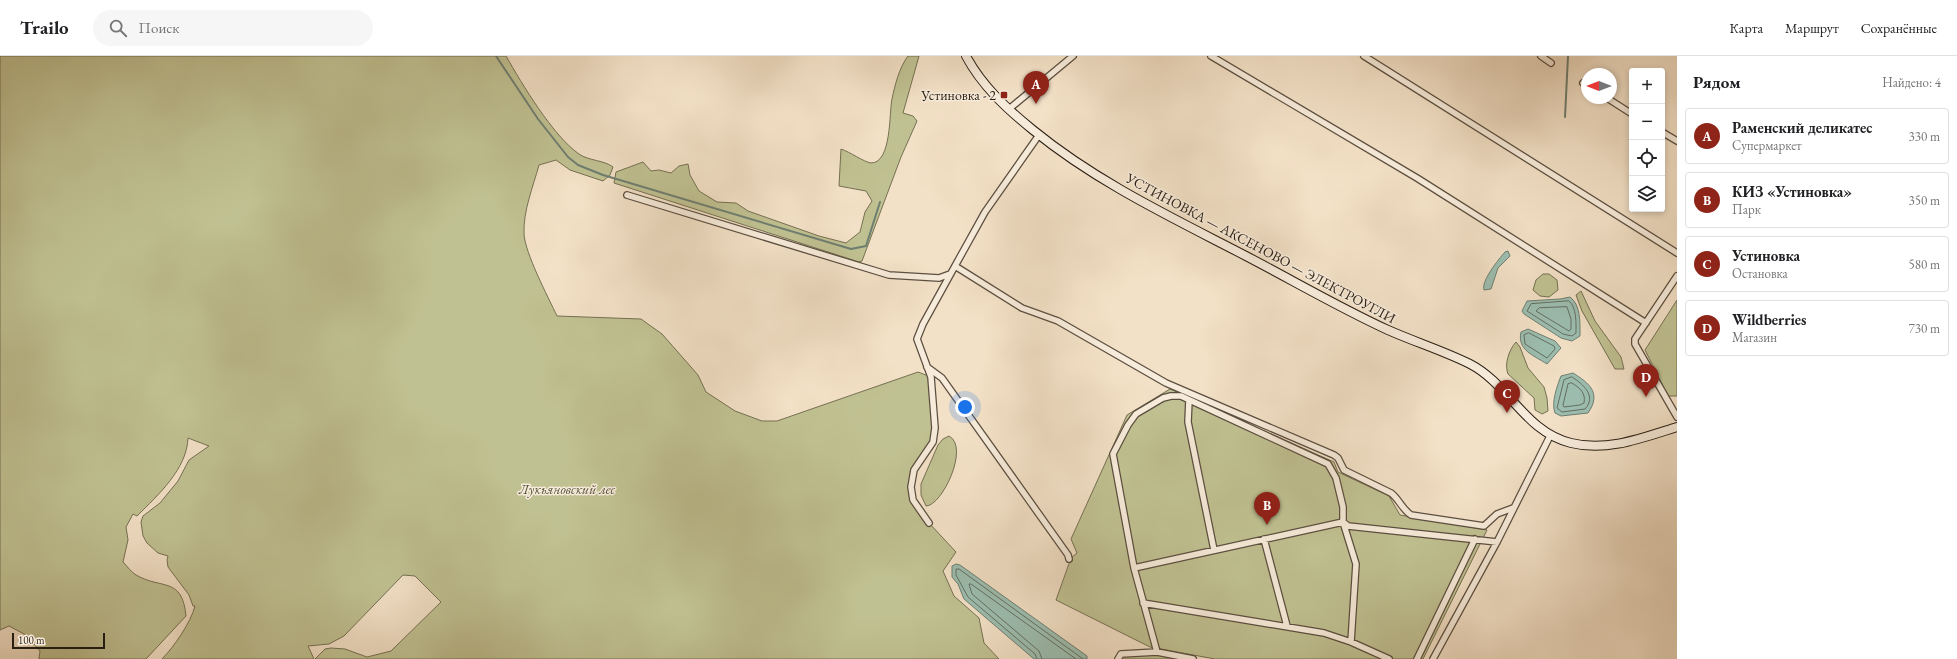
<!DOCTYPE html>
<html lang="ru">
<meta charset="utf-8">
<style>
body{margin:0;font-family:"EB Garamond",serif;background:#f6f6f6;color:#202124}
.controls{position:absolute;right:12px;top:12px;display:grid;overflow:hidden;border-radius:4px;box-shadow:0 2px 6px #0003}
.controls button{width:36px;height:36px;display:grid;place-items:center;padding:0;border:0;border-bottom:1px solid #e0e0e0;background:#fff;color:#202124;font:20px sans-serif}
.compass{position:absolute;left:1581px;top:12px;width:36px;height:36px;border-radius:50%;background:#fff;box-shadow:0 2px 6px #0003;rotate:270deg}
.scale{position:absolute;left:12px;bottom:10px;width:93px;box-sizing:border-box;padding-left:4px;border:2px solid #2a1e13;border-top:0;font-size:11px;line-height:14px;white-space:nowrap;color:#2a1e13;-webkit-text-stroke:3px #f7ecdb;paint-order:stroke}
.you{position:absolute;left:965px;top:351px;width:14px;height:14px;margin:-10px;border:3px solid #fff;border-radius:50%;background:#1a73e8;box-shadow:0 0 0 6px #1a73e833}
.badge{display:grid;place-items:center;width:26px;height:26px;border-radius:50%;background:#8f2418;color:#fff;font-size:13px;font-weight:700}
.pin{position:absolute;translate:-50% -33px;filter:drop-shadow(0 1px 2px #0008)}
.pin::after{content:'';position:absolute;top:21px;width:14px;height:12px;background:inherit;clip-path:polygon(0 0,100% 0,50% 100%)}
.list{margin:0;padding:0;list-style:none}
h2{display:flex;justify-content:space-between;align-items:center;height:52px;margin:0;padding:0 16px;font-size:17px}
h2 small{font-size:13px;font-weight:400;color:#757577}
.list li{display:grid;grid-template-columns:26px 1fr auto;gap:12px;align-items:center;box-sizing:border-box;height:56px;margin:0 8px 8px;padding:0 8px;border:1px solid #e0e0e0;border-radius:4px}
.list b{display:block;font-size:15px;white-space:nowrap}
.list p{margin:0;font-size:13px;white-space:nowrap;color:#757577}
.list em{font-size:13px;font-style:normal;color:#757577}
.icon{flex:none;width:22px;height:22px;fill:none;stroke:currentColor;stroke-width:2;stroke-linecap:round;stroke-linejoin:round}
.map{position:relative;flex:none;width:1677px;height:603px;overflow:hidden}
header{display:flex;align-items:center;gap:24px;box-sizing:border-box;height:56px;padding:0 20px;background:#fff;border-bottom:1px solid #e0e0e0}
header strong{font-size:19px}
nav{display:flex;gap:22px;margin-inline-start:auto;font-size:14px}
.search{width:280px;height:36px;background:#f6f6f6;display:flex;align-items:center;gap:10px;box-sizing:border-box;padding:0 14px;border-radius:22px;color:#757577;font-size:15px}
main{display:flex}
aside{flex:1;background:#fff}
.map>svg:first-child{display:block}
</style>
<header>
<strong>Trailo</strong>
<div class="search"><svg class="icon" aria-label="search" viewBox="0 0 24 24"><circle cx="10" cy="10" r="6"/><path d="M15 15l6 6"/></svg>Поиск</div>
<nav><a>Карта</a><a>Маршрут</a><a>Сохранённые</a></nav>
</header>
<main>
<div class="map">
<svg width="1677" height="603" viewBox="0 0 1677 603">
<rect width="100%" height="100%" fill="#f3e1c7"/>
<filter id="stains"><feTurbulence type="fractalNoise" baseFrequency=".005" numOctaves="4"/><feColorMatrix values="0 0 0 0 .2 0 0 0 0 .09 0 0 0 0 .02 0 0 0 .5 -.17"/></filter>
<radialGradient id="worn" r=".72"><stop offset=".6" stop-color="#630" stop-opacity="0"/><stop offset="1" stop-color="#630" stop-opacity=".3"/></radialGradient>
<path fill="#c0c192" stroke="#757052" d="M 0,0 L 506,0 C 522,28 553,80 579,98 C 589,105 604,104 613,111 L 610,119 L 603,125 L 570,114 L 556,104 L 539,109 C 533,131 523,155 524,178 C 525,197 548,241 557,260 L 641,263 L 662,278 L 698,319 L 706,336 L 735,355 L 762,365 L 777,365 L 918,316 L 931,321 L 933,386 L 914,414 L 913,444 L 929,467 L 956,496 L 943,515 L 954,540 L 979,562 L 984,587 L 999,603 L 315,603 L 325,593 L 331,592 L 345,593 L 367,601 L 391,595 L 441,546 L 415,520 L 403,519 L 344,580 L 329,588 L 308,590 L 314,603 L 162,603 C 174,591 191,566 195,550 L 193,550 L 189,539 L 168,511 L 167,504 L 168,500 L 158,497 L 147,487 L 143,480 L 141,466 L 143,460 L 160,447 L 178,425 L 189,404 L 209,390 L 188,382 C 187,413 158,439 137,460 L 133,458 L 126,471 L 128,484 L 123,506 C 127,510 131,516 136,519 C 162,534 182,520 186,560 L 146,603 L 39,603 L 40,595 L 26,579 L 9,570 L 0,574 Z
M 908,0 L 919,0 L 903,57 L 913,60 L 917,65 L 901,101 L 862,205 L 859,206 L 614,127 L 616,116 L 643,106 L 651,115 L 659,114 L 671,117 L 679,110 L 688,108 L 690,119 L 699,135 L 717,146 L 736,147 L 748,155 L 819,180 L 846,187 L 860,176 L 865,156 L 872,145 L 866,135 L 839,130 L 841,93 C 850,96 864,106 871,107 C 892,107 889,56 892,43 C 895,29 899,12 908,0 Z
M 1543,218 L 1549,218 L 1557,224 L 1558,234 L 1549,241 L 1540,240 L 1533,234 L 1536,224 Z
M 1581,235 L 1595,265 L 1621,301 L 1624,313 L 1615,313 L 1582,255 L 1576,239 Z
M 1677,244 L 1677,340 L 1668,340 L 1645,294 Z
M 1516,286 L 1520,291 L 1528,312 L 1544,331 L 1547,342 L 1548,355 L 1542,358 L 1535,354 L 1534,342 L 1508,318 C 1504,308 1509,294 1516,286 Z
M 1170,333 L 1334,406 L 1338,416 L 1389,440 L 1400,459 L 1487,474 L 1423,603 L 1215,603 L 1150,591 L 1056,544 L 1071,502 L 1077,497 L 1071,483 L 1127,359 Z
M 949,380 C 970,391 942,450 926,450 L 921,439 L 921,428 L 938,389 L 943,383 Z
M 1153,596 L 1193,603 L 1118,603 L 1121,598 Z"/>
<path fill="#9cbeb0" stroke="#6e7e71" d="M 1508,195 L 1510,200 L 1498,212 L 1491,233 L 1484,234 C 1481,225 1498,204 1505,196 Z
M 1570,241 C 1581,249 1580,267 1580,280 L 1572,285 L 1561,282 L 1524,258 L 1522,255 L 1527,245 L 1560,243 Z
M 1528,273 L 1555,285 L 1561,292 L 1547,308 C 1533,299 1517,294 1521,276 Z
M 1573,317 C 1589,327 1602,337 1588,357 L 1561,360 L 1555,357 C 1551,347 1557,330 1561,320 Z
M 956,508 L 960,509 L 1087,600 L 1087,603 L 1034,603 L 964,543 L 958,528 L 952,521 L 952,510 Z"/>
<g fill="none" stroke-linecap="round" stroke-linejoin="round">
<path stroke="#636e62" stroke-width="1" d="M 1569,245 C 1577,251 1576,268 1576,277 L 1572,280 L 1563,278 L 1527,255 L 1531,248 Z
M 1567,251 L 1571,263 L 1571,273 L 1569,275 L 1536,255 L 1539,252 Z
M 1529,277 L 1554,290 L 1555,293 L 1547,302 L 1525,288 L 1524,279 Z
M 1572,321 C 1583,328 1597,340 1585,353 L 1562,356 L 1557,352 L 1564,324 Z
M 1572,327 C 1580,332 1586,337 1584,347 L 1580,349 L 1564,351 L 1563,349 L 1568,328 Z
M 1037,603 L 1035,598 L 968,541 L 956,519 L 956,513 L 959,513 L 1083,603
M 1042,603 L 1039,595 L 972,538 L 969,528 L 971,528 L 1076,603"/>
<path stroke="#6e7e71" stroke-width="2" d="M 496,0 L 538,63 L 568,101 L 578,109 L 603,119 L 851,193 L 866,190 L 880,146
M 1565,61 L 1568,0"/>
<defs>
<path id="minor" d="M 1211,0 L 1417,122 L 1646,267
M 1364,0 L 1677,197
M 1541,0 L 1551,7
M 1583,27 L 1587,30
M 1607,42 L 1632,58
M 1009,53 L 1073,0
M 1662,76 L 1677,85
M 1039,79 L 985,156 L 955,210 L 1022,252 L 1058,265 L 1166,327 L 1334,399 L 1338,402 L 1344,414 L 1391,437 C 1399,443 1402,453 1411,459 L 1484,470 L 1497,458 L 1513,452
M 627,139 L 889,219 L 939,222 L 950,218
M 1677,220 L 1635,283 L 1635,288 L 1677,361
M 927,311 L 942,322 L 1068,499 L 1069,503
M 1189,344 L 1188,366 L 1214,494
M 929,467 L 913,444 L 911,431 L 914,414 L 933,386 L 935,372 L 931,321 L 917,283 L 923,268 L 955,210
M 1264,483 L 1287,570
M 1134,512 L 1343,466 L 1348,470 L 1497,486
M 1143,547 L 1324,577 L 1351,586 L 1389,603
M 1157,596 L 1134,512 L 1113,398 L 1128,369 L 1136,358 L 1163,342 L 1171,340 L 1181,340 L 1328,408 L 1336,422 L 1343,451 L 1343,466 L 1356,508 L 1351,586
M 1118,603 L 1121,598 L 1157,596 L 1193,603
M 1417,603 L 1475,483
M 1433,603 L 1497,486 L 1550,380"/>
<path id="secondary" d="M 966,0 C 982,30 1007,53 1033,74 C 1098,127 1173,162 1246,200 C 1294,225 1340,252 1388,274 C 1415,286 1444,295 1470,308 C 1509,328 1525,376 1571,387 C 1607,396 1642,382 1677,371"/>
</defs>
<use href="#minor" stroke="#5c4f40" stroke-width="8"/>
<use href="#secondary" stroke="#2a1e13" stroke-width="10"/>
<use href="#minor" stroke="#f7ecdb" stroke-width="5.5"/>
<use href="#secondary" stroke="#f7ecdb" stroke-width="8"/>
</g>
<rect fill="#8f2418" stroke="#f7ecdb" stroke-width="1.5" x="1000" y="35" width="8" height="8" rx="2"/>
<g text-anchor="middle" dominant-baseline="central" stroke-width="3" stroke-linejoin="round" paint-order="stroke">
<g font-size="14" fill="#2a1e13" stroke="#f7ecdb" text-anchor="end">
<text x="996" y="39">Устиновка - 2</text>
</g>
<g font-size="14" fill="#2a1e13" stroke="#f7ecdb">
<text transform="translate(1261 192) rotate(28)">УСТИНОВКА — АКСЕНОВО — ЭЛЕКТРОУГЛИ</text>
</g>
<g font-size="14" font-style="italic" fill="#574f39" stroke="#f7ecdb">
<text x="567" y="433">Лукьяновский лес</text>
</g>
</g>
<rect width="100%" height="100%" filter="url(#stains)"/>
<rect width="100%" height="100%" fill="url(#worn)"/>
</svg>
<div class="controls">
<button>+</button>
<button>−</button>
<button><svg class="icon" aria-label="locate" viewBox="0 0 24 24"><circle cx="12" cy="12" r="6"/><path d="M12 2v4M12 18v4M2 12h4M18 12h4"/></svg></button>
<button><svg class="icon" aria-label="layers" viewBox="0 0 24 24"><path d="M12 4l9 5-9 5-9-5zM3 14l9 5 9-5"/></svg></button>
</div>
<svg class="compass" viewBox="-18 -18 36 36"><path d="M0-13l5 13h-10z" fill="#e53935"/><path d="M0 13l5-13h-10z" fill="#757577"/></svg>
<div class="scale">100 m</div>
<div class="you"></div>
<div class="pin badge" style="left:1036px;top:48px">A</div>
<div class="pin badge" style="left:1267px;top:469px">B</div>
<div class="pin badge" style="left:1507px;top:357px">C</div>
<div class="pin badge" style="left:1646px;top:341px">D</div>
</div>
<aside>
<h2>Рядом<small>Найдено: 4</small></h2>
<ul class="list">
<li><span class="badge">A</span><div><b>Раменский деликатес</b><p>Супермаркет</p></div><em>330 m</em></li>
<li><span class="badge">B</span><div><b>КИЗ «Устиновка»</b><p>Парк</p></div><em>350 m</em></li>
<li><span class="badge">C</span><div><b>Устиновка</b><p>Остановка</p></div><em>580 m</em></li>
<li><span class="badge">D</span><div><b>Wildberries</b><p>Магазин</p></div><em>730 m</em></li>
</ul>
</aside>
</main>
